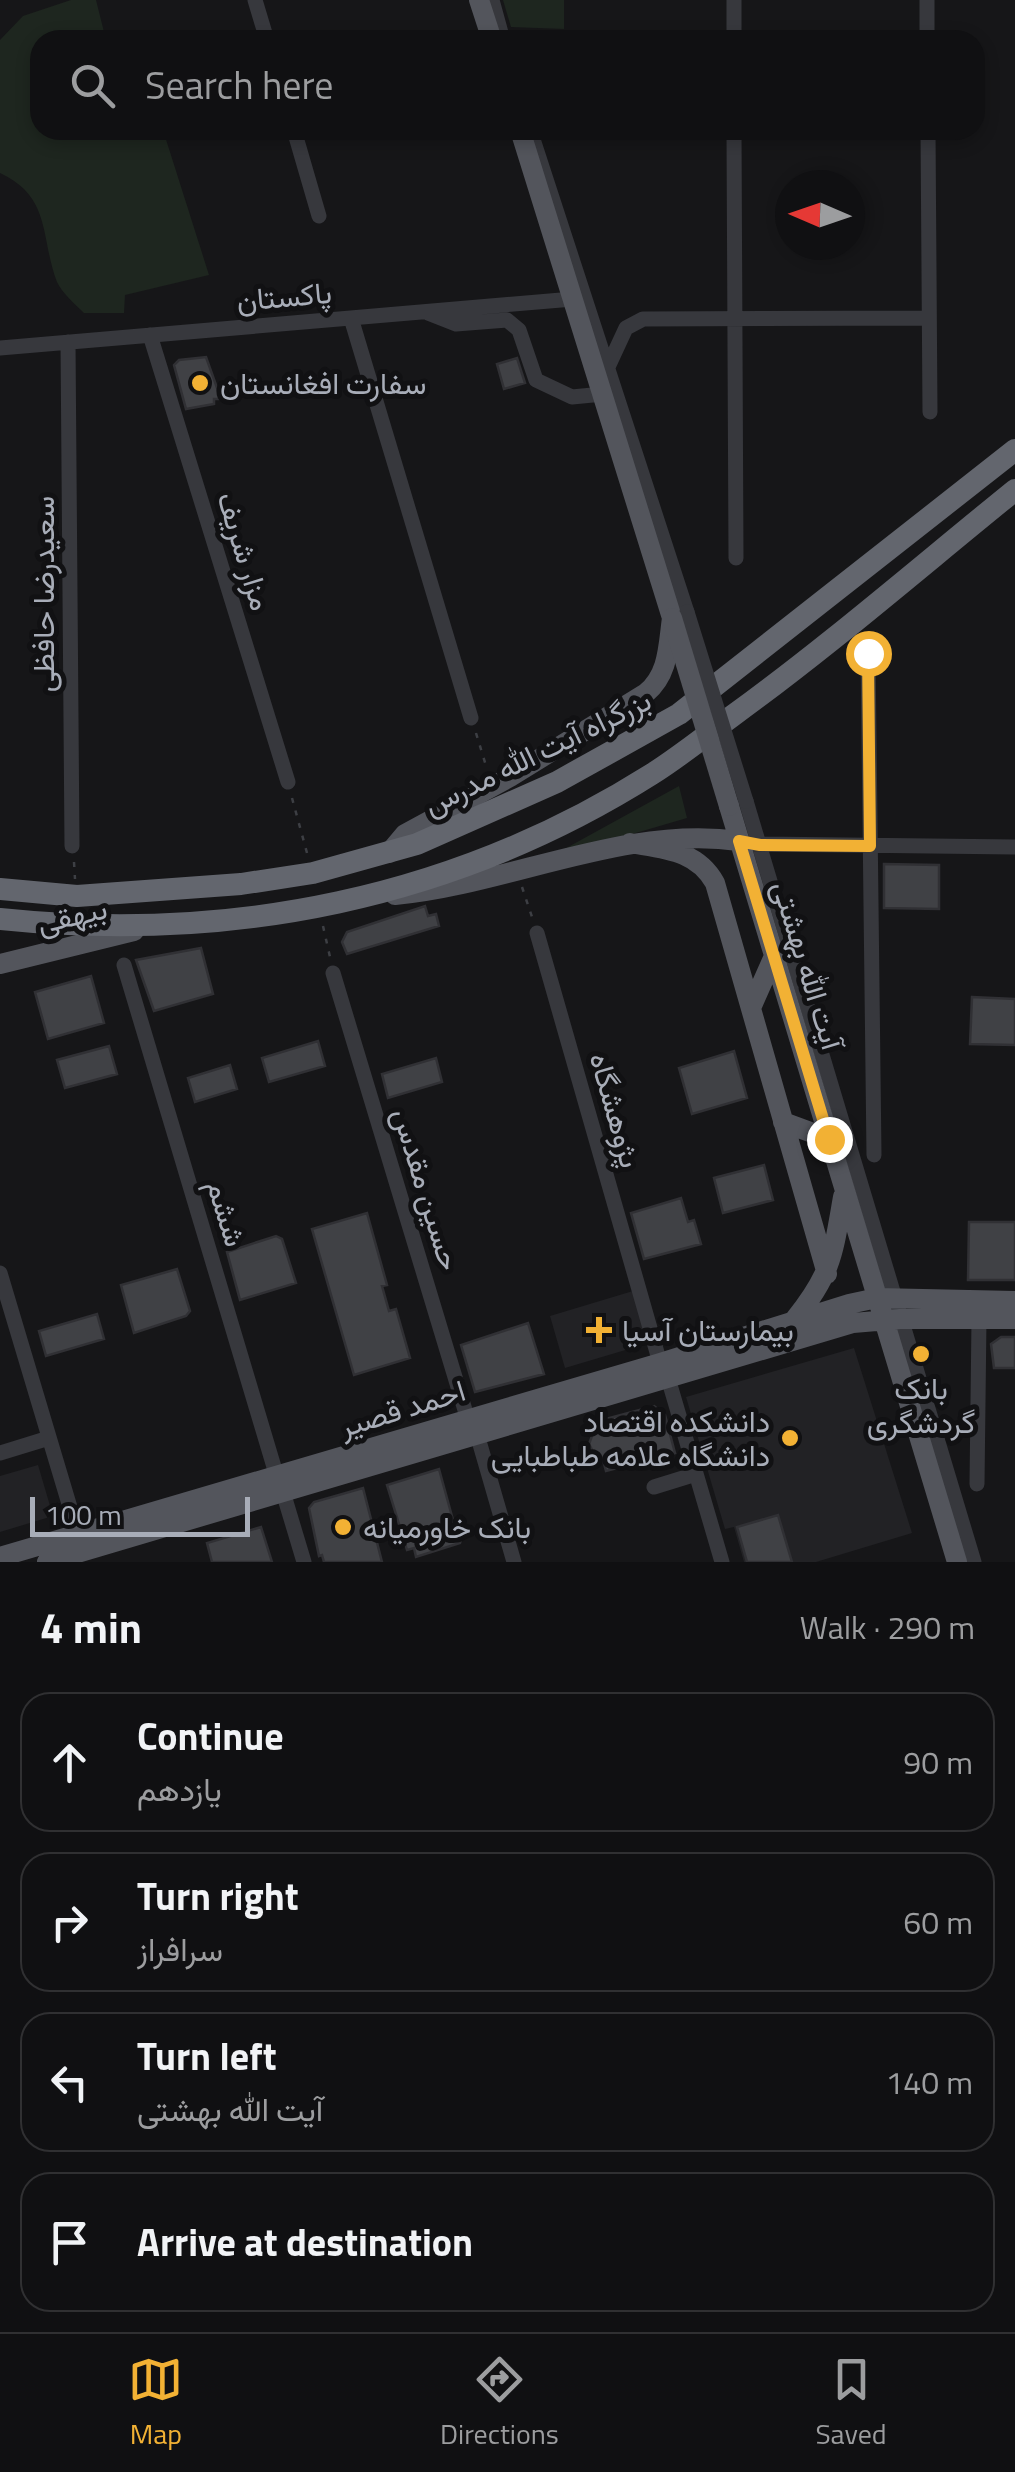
<!DOCTYPE html>
<meta charset="utf-8">
<style>
body{margin:0;font-family:"Titillium Web",Vazirmatn,sans-serif;background:#19191b;color:#f1f3f6}
.compass{position:absolute;left:775px;top:170px;width:90px;height:90px;border-radius:50%;background:#101012;box-shadow:0 5px 15px #0003;rotate:272deg}
.scale{position:absolute;left:30px;bottom:25px;width:220px;box-sizing:border-box;padding-left:10px;border:5px solid #a8adb8;border-top:0;font-size:28px;line-height:35px;white-space:nowrap;color:#a8adb8;-webkit-text-stroke:8px #111113;paint-order:stroke}
.stop{position:absolute;width:30px;height:30px;margin:-22px;border:8px solid #f2b134;border-radius:50%;background:#fff}
.stop.end{background:#f2b134;border-color:#fff;box-shadow:0 2px 10px #0008}
.list{margin:0;padding:0;list-style:none}
h2{display:flex;justify-content:space-between;align-items:center;height:130px;margin:0;padding:0 40px;font-size:42px}
h2 small{font-size:32px;font-weight:400;color:#9c9d9f}
.list li{display:grid;grid-template-columns:65px 1fr auto;gap:30px;align-items:center;box-sizing:border-box;height:140px;margin:0 20px 20px;padding:0 20px;border:2px solid #303032;border-radius:30px}
.list b{display:block;font-size:38px;white-space:nowrap}
.list p{margin:0;font-size:32px;white-space:nowrap;color:#9c9d9f}
.list em{font-size:32px;font-style:normal;color:#9c9d9f}
.icon{flex:none;width:55px;height:55px;fill:none;stroke:currentColor;stroke-width:2;stroke-linecap:round;stroke-linejoin:round}
.map{position:relative;flex:none;width:1015px;height:1562px;overflow:hidden}
.search{position:absolute;background:#101012;box-shadow:0 5px 15px #0003;left:30px;right:30px;top:30px;height:110px;display:flex;align-items:center;gap:25px;box-sizing:border-box;padding:0 35px;border-radius:30px;color:#9c9d9f;font-size:38px}
.sheet{height:770px;background:#101012}
nav{display:flex;justify-content:space-around;align-items:center;box-sizing:border-box;height:140px;border-top:2px solid #303032;background:#101012;font-size:28px;color:#9c9d9f}
nav a{display:grid;justify-items:center;gap:5px}
nav .on{color:#f2b134}
.map>svg:first-child{display:block}
</style>
<div class="map">
<svg width="1015" height="1562" viewBox="0 0 1015 1562">
<rect width="100%" height="100%" fill="#161618"/>
<path fill="#222225" d="M 633,1291 L 649,1343 L 565,1368 L 550,1316 Z
M 854,1348 L 912,1533 L 816,1562 L 744,1562 L 734,1527 L 725,1529 L 686,1397 Z
M 38,1465 L 53,1516 L 0,1532 L 0,1476 Z"/>
<path fill="#1e261f" d="M 71,0 L 96,0 L 106,40 L 40,40 L 40,130 L 163,130 L 209,275 L 125,295 L 124,313 L 84,313 C 75,304 62,293 57,282 C 40,238 52,197 0,173 L 0,40 L 23,16 Z
M 503,0 L 564,0 L 564,29 L 511,27 Z
M 679,786 L 687,818 L 557,856 L 559,852 Z"/>
<path fill="#404145" stroke="#303034" stroke-width="2.5" d="M 206,357 L 221,399 L 214,399 L 214,404 L 186,409 L 174,365 L 179,360 Z
M 517,358 L 525,383 L 504,389 L 497,364 Z
M 884,864 L 939,865 L 939,909 L 884,908 Z
M 425,906 L 428,916 L 436,914 L 439,926 L 347,954 L 342,942 L 347,932 Z
M 201,948 L 213,994 L 154,1011 L 136,960 Z
M 91,976 L 104,1023 L 48,1039 L 35,992 Z
M 972,997 L 1015,999 L 1015,1045 L 970,1044 Z
M 318,1041 L 325,1066 L 269,1082 L 262,1058 Z
M 109,1046 L 117,1074 L 65,1088 L 57,1060 Z
M 734,1051 L 747,1098 L 692,1114 L 679,1068 Z
M 436,1058 L 442,1082 L 388,1098 L 382,1074 Z
M 230,1065 L 237,1089 L 195,1102 L 188,1078 Z
M 764,1165 L 773,1200 L 723,1213 L 714,1178 Z
M 681,1198 L 688,1222 L 694,1220 L 701,1244 L 644,1259 L 631,1213 Z
M 367,1213 L 387,1285 L 382,1286 L 389,1311 L 396,1309 L 410,1358 L 354,1375 L 312,1229 Z
M 969,1222 L 1015,1222 L 1015,1280 L 968,1280 Z
M 276,1236 L 282,1239 L 296,1283 L 240,1300 L 227,1252 Z
M 177,1269 L 190,1311 L 186,1316 L 134,1333 L 121,1285 Z
M 97,1314 L 104,1339 L 46,1356 L 39,1331 Z
M 528,1323 L 544,1374 L 475,1392 L 461,1345 Z
M 1001,1337 L 1015,1337 L 1015,1368 L 994,1368 L 991,1344 Z
M 654,1406 L 665,1415 L 675,1453 L 606,1471 L 603,1460 L 598,1461 L 589,1444 L 596,1425 L 606,1419 Z
M 439,1469 L 453,1520 L 461,1524 L 463,1534 L 460,1543 L 416,1557 L 414,1548 L 407,1550 L 387,1485 Z
M 363,1488 L 382,1562 L 324,1562 L 322,1555 L 319,1556 L 309,1508 L 314,1502 Z
M 778,1515 L 792,1562 L 747,1562 L 737,1527 Z
M 261,1527 L 272,1562 L 212,1562 L 207,1543 Z"/>
<g fill="none" stroke-linecap="round" stroke-linejoin="round">
<path stroke="#3d3f44" stroke-width="2.5" stroke-dasharray="5 8" stroke-linecap="butt" d="M 476,733 L 487,769
M 292,798 L 307,853
M 74,862 L 75,879
M 522,887 L 532,917
M 323,926 L 330,957"/>
<path stroke="#37383d" stroke-width="15" d="M 255,0 L 267,40
M 492,0 L 503,40
M 734,0 L 734,40
M 927,0 L 927,40
M 294,130 L 319,216
M 734,130 L 736,558
M 928,130 L 930,412
M 532,136 L 687,612
M 428,313 L 456,324 L 507,320 L 519,330 L 536,380 L 572,397 L 603,394
M 351,318 L 471,718
M 150,335 L 288,782
M 68,342 L 72,846
M 0,348 L 573,299
M 607,369 L 626,328 L 643,319 L 929,318
M 868,653 L 874,1155
M 746,801 L 974,1562
M 753,844 L 1015,847
M 537,933 L 660,1363
M 124,965 L 277,1477
M 333,973 L 468,1420
M 0,1273 L 78,1534
M 668,1378 L 722,1562
M 477,1434 L 514,1562
M 0,1453 L 49,1438
M 977,1484 L 979,1319
M 654,1487 L 696,1474
M 283,1492 L 304,1562"/>
<path stroke="#53555c" stroke-width="20" d="M 479,0 L 492,40
M 729,806 L 957,1562
M 630,843 C 664,849 697,850 715,883 L 827,1274
M 389,853 L 405,834 L 510,777 L 646,693 C 669,674 668,646 672,618 L 520,130
M 395,895 C 510,884 623,825 739,841
M 0,964 L 134,931
M 751,1008 L 774,956
M 783,1122 L 829,1139
M 795,1319 C 832,1273 833,1254 843,1197
M 0,1557 L 660,1363 L 849,1304 L 877,1298 L 1015,1301
M 47,1562 L 853,1323 L 900,1319 L 1015,1319"/>
<path stroke="#63666e" stroke-width="22" d="M 0,889 L 77,896 L 241,884 L 313,873 L 417,844 L 557,782 L 679,714 L 1015,450
M 0,919 C 231,943 454,899 652,774 C 679,757 705,736 731,717 C 829,646 921,566 1015,490"/>
<path stroke="#37383d" stroke-width="15" d="M 687,612 L 746,801"/>
<path stroke="#53555c" stroke-width="20" d="M 672,618 L 729,806"/>
</g>
<g fill="none" stroke-linecap="round" stroke-linejoin="round">
<path stroke="#f2b134" stroke-width="12" d="M 829,1139 L 739,841 L 760,845 L 870,846 L 868,653"/>
</g>
<g fill="#f2b134" stroke="#111113" stroke-width="4">
<circle cx="200" cy="383" r="10"/>
<path d="M594 1315h10v10h10v10h-10v10h-10v-10h-10v-10h10z"/>
<circle cx="921" cy="1354" r="10"/>
<circle cx="790" cy="1438" r="10"/>
<circle cx="343" cy="1527" r="10"/>
</g>
<g text-anchor="middle" dominant-baseline="central" stroke-width="10" stroke-linejoin="round" paint-order="stroke">
<g font-size="30" fill="#a8adb8" stroke="#111113">
<text transform="translate(284 296) rotate(-5)">پاکستان</text>
<text transform="translate(245 551) rotate(73)">مزار شریف</text>
<text transform="translate(43 594) rotate(-90)">سعیدرضا حافظی</text>
<text transform="translate(537 752) rotate(-26)">بزرگراه آیت الله مدرس</text>
<text transform="translate(72 915) rotate(-13)">بیهقی</text>
<text transform="translate(808 965) rotate(73)">آیت الله بهشتی</text>
<text transform="translate(616 1110) rotate(74)">پژوهشگاه</text>
<text transform="translate(427 1189) rotate(73)">حسین مقدس</text>
<text transform="translate(227 1213) rotate(73)">ششم</text>
<text transform="translate(402 1408) rotate(-17)">احمد قصیر</text>
</g>
<g font-size="30" fill="#a8adb8" stroke="#111113" text-anchor="start">
<text x="220" y="383">سفارت افغانستان</text>
<text x="622" y="1330">بیمارستان آسیا</text>
<text x="921" y="1388" text-anchor="middle">بانک<tspan x="921" dy="34">گردشگری</tspan></text>
<text x="770" y="1421" text-anchor="end">دانشکده اقتصاد<tspan x="770" dy="34">دانشگاه علامه طباطبایی</tspan></text>
<text x="363" y="1527">بانک خاورمیانه</text>
</g>
</g>
</svg>
<svg class="compass" viewBox="-18 -18 36 36"><path d="M0-13l5 13h-10z" fill="#e53935"/><path d="M0 13l5-13h-10z" fill="#9c9d9f"/></svg>
<div class="scale">100 m</div>
<div class="stop" style="left:868px;top:653px"></div>
<div class="stop end" style="left:829px;top:1139px"></div>
<div class="search"><svg class="icon" aria-label="search" viewBox="0 0 24 24"><circle cx="10" cy="10" r="6"/><path d="M15 15l6 6"/></svg>Search here</div>
</div>
<section class="sheet">
<h2>4 min<small>Walk · 290 m</small></h2>
<ul class="list">
<li><svg class="icon" aria-label="ahead" viewBox="0 0 24 24"><path d="M12 20V5M6 11l6-6 6 6"/></svg><div><b>Continue</b><p>یازدهم</p></div><em>90 m</em></li>
<li><svg class="icon" aria-label="right" viewBox="0 0 24 24"><path d="M7 20v-9h11M14 6l5 5-5 5"/></svg><div><b>Turn right</b><p>سرافراز</p></div><em>60 m</em></li>
<li><svg class="icon" aria-label="left" viewBox="0 0 24 24"><path d="M17 20v-9H6M10 6l-5 5 5 5"/></svg><div><b>Turn left</b><p>آیت الله بهشتی</p></div><em>140 m</em></li>
<li><svg class="icon" aria-label="arrive" viewBox="0 0 24 24"><path d="M6 21V4h12l-3 4 3 4H6"/></svg><div><b>Arrive at destination</b></div></li>
</ul>
</section>
<nav>
<a class="on"><svg class="icon" aria-label="map" viewBox="0 0 24 24"><path d="M3 6l6-2 6 2 6-2v14l-6 2-6-2-6 2zM9 4v14M15 6v14"/></svg>Map</a>
<a><svg class="icon" aria-label="directions" viewBox="0 0 24 24"><path d="M12 3l9 9-9 9-9-9zM9 14v-3h6M13 9l2 2-2 2"/></svg>Directions</a>
<a><svg class="icon" aria-label="saved" viewBox="0 0 24 24"><path d="M7 4h10v16l-5-4-5 4z"/></svg>Saved</a>
</nav>
